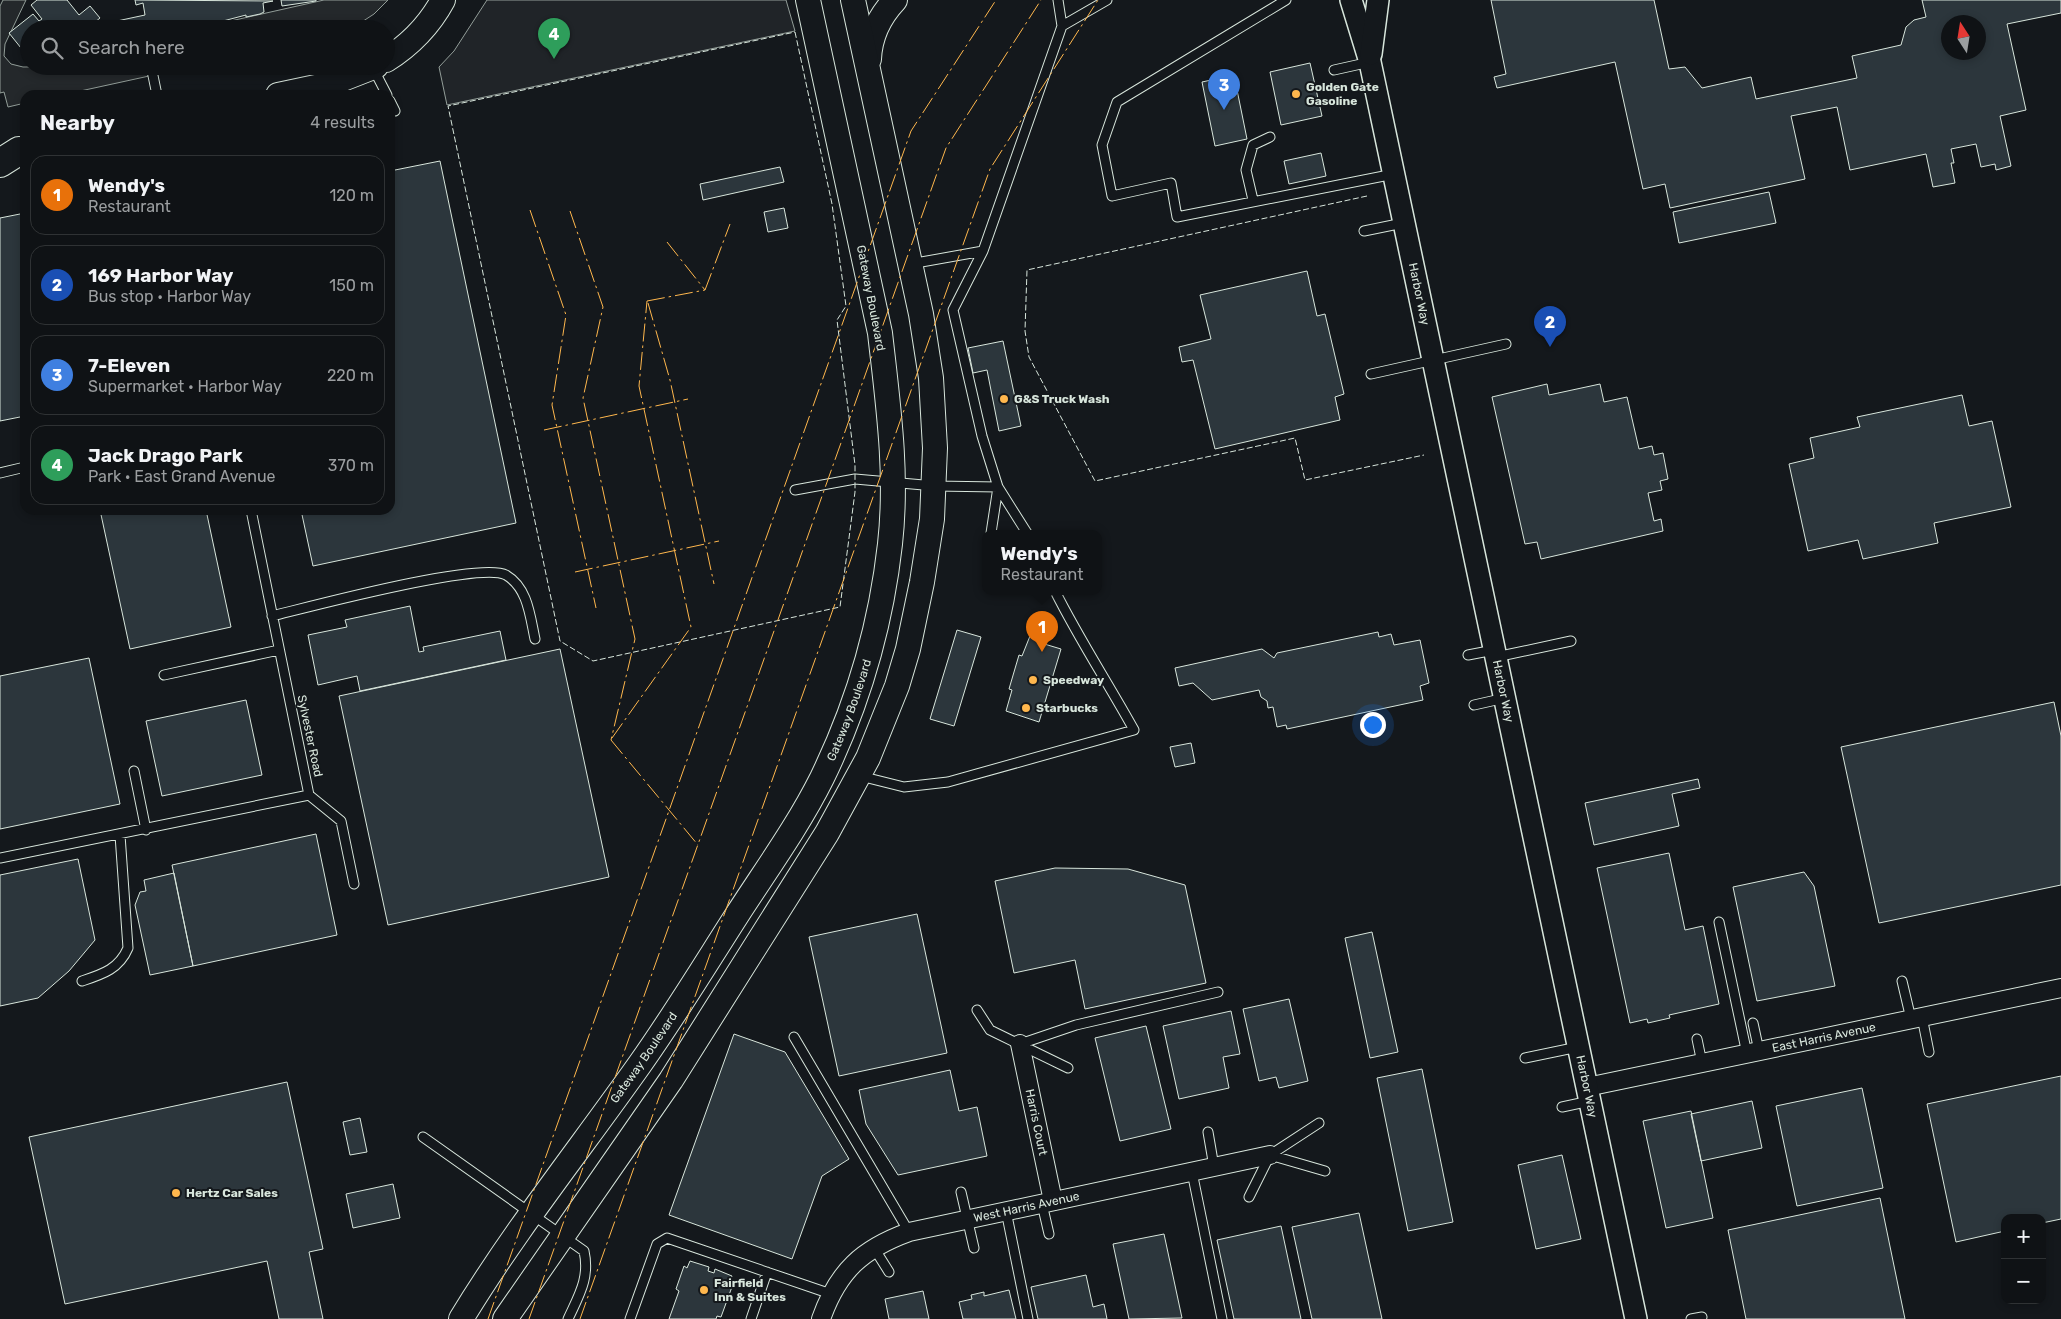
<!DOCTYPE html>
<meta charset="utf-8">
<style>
body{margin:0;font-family:Rubik,sans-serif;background:#1d2022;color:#f1f3f6}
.controls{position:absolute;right:15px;bottom:15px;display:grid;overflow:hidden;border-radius:10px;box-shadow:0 2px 8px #0003}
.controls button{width:45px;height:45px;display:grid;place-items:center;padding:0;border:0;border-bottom:1px solid #2f3234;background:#0f1215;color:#f1f3f6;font:25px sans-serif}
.compass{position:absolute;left:1941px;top:15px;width:45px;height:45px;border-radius:50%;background:#0f1215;box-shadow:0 2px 8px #0003;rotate:348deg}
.you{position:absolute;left:1372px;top:724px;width:18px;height:18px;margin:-12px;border:4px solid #fff;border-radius:50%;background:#1a73e8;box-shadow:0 0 0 8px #1a73e833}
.badge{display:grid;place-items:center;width:32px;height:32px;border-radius:50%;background:#ffb74d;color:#fff;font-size:16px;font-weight:700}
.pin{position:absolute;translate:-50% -41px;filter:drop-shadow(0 1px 2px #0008)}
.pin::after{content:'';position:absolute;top:26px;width:18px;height:15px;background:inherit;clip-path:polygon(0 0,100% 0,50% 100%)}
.popup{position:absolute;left:982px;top:530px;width:120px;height:65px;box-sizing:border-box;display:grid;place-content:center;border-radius:10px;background:#0f1215;filter:drop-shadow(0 1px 4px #0005);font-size:16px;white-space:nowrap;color:#9b9ea0}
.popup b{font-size:19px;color:#f1f3f6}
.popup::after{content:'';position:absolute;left:50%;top:100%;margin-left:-10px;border:10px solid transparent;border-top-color:#0f1215}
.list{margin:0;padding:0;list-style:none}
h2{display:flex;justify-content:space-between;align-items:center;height:65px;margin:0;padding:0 20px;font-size:21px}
h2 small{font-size:16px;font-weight:400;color:#9b9ea0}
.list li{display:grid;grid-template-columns:32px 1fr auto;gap:15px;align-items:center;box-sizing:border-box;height:80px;margin:0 10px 10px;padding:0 10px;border:1px solid #2f3234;border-radius:15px}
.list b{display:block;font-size:19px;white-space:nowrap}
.list p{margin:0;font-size:16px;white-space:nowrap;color:#9b9ea0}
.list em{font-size:16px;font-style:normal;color:#9b9ea0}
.icon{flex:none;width:28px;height:28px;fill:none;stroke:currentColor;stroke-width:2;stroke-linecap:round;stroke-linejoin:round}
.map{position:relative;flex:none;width:2061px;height:1319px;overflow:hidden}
.search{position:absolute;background:#0f1215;box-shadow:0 2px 8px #0003;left:20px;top:20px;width:375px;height:55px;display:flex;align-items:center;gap:12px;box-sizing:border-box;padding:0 18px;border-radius:28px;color:#9b9ea0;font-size:19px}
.panel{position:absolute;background:#0f1215;box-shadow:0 2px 8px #0003;left:20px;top:90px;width:375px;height:425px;border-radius:15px}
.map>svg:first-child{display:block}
</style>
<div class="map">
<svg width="2061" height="1319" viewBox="0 0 2061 1319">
<rect width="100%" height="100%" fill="#14181c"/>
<path fill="#202428" stroke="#939e99" d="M 487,0 L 786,0 L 795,31 L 447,105 L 439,67 L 454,51 Z"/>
<path fill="#24282b" stroke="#939e99" d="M 3,0 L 26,0 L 5,44 L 4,56 L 11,64 L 23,67 L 195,66 L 62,95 L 25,95 L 25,103 L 8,107 L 4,92 L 0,93 L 0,6 Z
M 324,0 L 388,0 L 374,14 L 351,29 L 195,29 Z"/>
<path fill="#2c363c" stroke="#d8e6dc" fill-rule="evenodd" d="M 37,0 L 67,0 L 79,15 L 90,6 L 100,18 L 89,27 L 145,15 L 143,3 L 136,5 L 135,0 L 273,1 L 263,3 L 264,12 L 260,14 L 246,17 L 246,15 L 200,27 L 199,25 L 193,27 L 193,29 L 149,29 L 148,23 L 120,29 L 29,29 L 29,58 L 9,33 L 33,14 L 39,21 L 42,19 L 31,5 Z
M 281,0 L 316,0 L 316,1 L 282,6 Z
M 1491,0 L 1654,0 L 1669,69 L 1685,67 L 1702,88 L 1751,77 L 1756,99 L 1857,78 L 1852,56 L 1901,45 L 1906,27 L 1914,20 L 1926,17 L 1922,0 L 2061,0 L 2061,13 L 2007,24 L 2026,110 L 2000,116 L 2011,166 L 1996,170 L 1995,164 L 1981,167 L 1976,144 L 1951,149 L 1954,163 L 1951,163 L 1955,183 L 1933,187 L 1926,154 L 1850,170 L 1837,107 L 1791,116 L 1805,179 L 1670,208 L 1665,184 L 1643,189 L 1615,62 L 1497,88 L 1494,77 L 1506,74 ZM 1948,22 L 1978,22 L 1978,52 L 1948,52 Z
M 1310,63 L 1322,116 L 1281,125 L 1270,72 Z
M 1234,75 L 1247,139 L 1215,146 L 1202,82 Z
M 1321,153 L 1326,176 L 1289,184 L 1284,161 Z
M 440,161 L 516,523 L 313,566 L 301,510 L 390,510 L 390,171 Z
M 780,167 L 784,182 L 703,200 L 700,184 Z
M 1769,192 L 1776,223 L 1679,243 L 1673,212 Z
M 784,208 L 788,228 L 768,232 L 764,212 Z
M 25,213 L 25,416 L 0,421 L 0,218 Z
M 1307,271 L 1317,316 L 1325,314 L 1344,394 L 1335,397 L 1340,420 L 1215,449 L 1193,360 L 1182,362 L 1179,347 L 1211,339 L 1200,295 Z
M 1003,341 L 1021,426 L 999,431 L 987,370 L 973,373 L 968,348 Z
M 1547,384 L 1549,395 L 1600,384 L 1604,402 L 1627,397 L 1639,449 L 1652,446 L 1654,455 L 1663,453 L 1668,479 L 1660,481 L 1662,490 L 1648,493 L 1654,521 L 1661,519 L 1663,531 L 1541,559 L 1537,542 L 1525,544 L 1492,397 Z
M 1962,395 L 1969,426 L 1992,421 L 2011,507 L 1934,523 L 1938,543 L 1863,559 L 1858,540 L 1808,551 L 1789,464 L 1814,458 L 1810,438 L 1860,427 L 1857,417 Z
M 100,510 L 206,510 L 231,627 L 130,649 Z
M 410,606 L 419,652 L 424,651 L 423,647 L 500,631 L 506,660 L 360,691 L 357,676 L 318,685 L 308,635 L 347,627 L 345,620 Z
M 957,630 L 981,637 L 954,726 L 930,719 Z
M 1378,632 L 1379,637 L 1391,634 L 1394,645 L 1420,640 L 1429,683 L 1420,686 L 1423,700 L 1287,729 L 1286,725 L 1277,727 L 1273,707 L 1268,708 L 1267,701 L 1261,697 L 1259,690 L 1212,700 L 1193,683 L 1179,686 L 1175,668 L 1262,649 L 1274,658 L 1277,653 Z
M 1030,636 L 1042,639 L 1041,643 L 1061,649 L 1039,722 L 1006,711 L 1012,690 L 1009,689 L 1019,655 L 1022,656 Z
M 560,649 L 609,877 L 388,925 L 339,696 Z
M 89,658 L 120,804 L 0,829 L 0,676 Z
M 246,700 L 262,775 L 162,796 L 146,721 Z
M 2054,702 L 2061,736 L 2061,885 L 1879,923 L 1841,747 Z
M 1191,743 L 1195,763 L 1175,767 L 1170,747 Z
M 1698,779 L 1700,788 L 1672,794 L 1679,826 L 1594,845 L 1585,803 Z
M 316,834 L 337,935 L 193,966 L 172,865 Z
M 1669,853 L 1685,930 L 1703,926 L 1719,1004 L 1669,1015 L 1670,1018 L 1648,1023 L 1647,1019 L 1630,1023 L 1597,868 Z
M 78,859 L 95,940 L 69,971 L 38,998 L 0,1006 L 0,875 Z
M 1055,868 L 1128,869 L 1185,885 L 1206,983 L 1085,1009 L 1075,960 L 1014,973 L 995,881 Z
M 1804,872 L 1814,886 L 1835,986 L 1757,1001 L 1733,887 Z
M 174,873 L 193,966 L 150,975 L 135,905 L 140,892 L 146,891 L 144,880 Z
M 917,914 L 947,1053 L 839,1076 L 809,937 Z
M 1372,932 L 1398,1052 L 1370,1058 L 1345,938 Z
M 1289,999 L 1308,1081 L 1279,1088 L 1276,1077 L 1259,1081 L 1243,1009 Z
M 1231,1011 L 1240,1054 L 1223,1057 L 1229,1088 L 1179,1099 L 1163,1026 Z
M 1146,1026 L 1171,1129 L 1120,1141 L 1095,1038 Z
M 734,1034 L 785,1052 L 849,1159 L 822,1176 L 792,1259 L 669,1215 Z
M 1422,1069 L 1453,1222 L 1408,1231 L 1377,1078 Z
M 950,1070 L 959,1111 L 977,1107 L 987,1156 L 898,1175 L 866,1124 L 859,1090 Z
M 2061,1076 L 2061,1219 L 2042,1223 L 2042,1218 L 2005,1218 L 2005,1231 L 1956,1242 L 1927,1104 Z
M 287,1082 L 323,1249 L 309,1252 L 323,1319 L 279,1319 L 267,1261 L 65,1304 L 29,1137 Z
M 1862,1088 L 1883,1188 L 1797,1206 L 1776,1106 Z
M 1752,1101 L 1762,1148 L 1701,1161 L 1691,1114 Z
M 1691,1111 L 1713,1218 L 1666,1228 L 1643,1121 Z
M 360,1118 L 367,1152 L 350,1155 L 343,1122 Z
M 1562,1155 L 1581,1239 L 1536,1249 L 1518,1165 Z
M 393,1184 L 400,1218 L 353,1228 L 346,1194 Z
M 1880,1198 L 1905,1319 L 1746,1319 L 1728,1230 Z
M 1359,1213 L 1382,1319 L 1312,1319 L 1292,1227 Z
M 1281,1226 L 1301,1319 L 1234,1319 L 1217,1240 Z
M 1164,1234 L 1182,1318 L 1129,1319 L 1113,1244 Z
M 690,1261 L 709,1267 L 708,1271 L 714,1273 L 715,1269 L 732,1276 L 729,1283 L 733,1284 L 721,1317 L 717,1316 L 716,1319 L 669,1319 L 679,1291 L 676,1289 L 684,1266 L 687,1268 Z
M 1086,1275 L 1093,1307 L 1104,1304 L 1107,1319 L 1038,1319 L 1031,1287 Z
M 1009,1290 L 1016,1319 L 963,1319 L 959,1302 L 972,1299 L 971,1295 L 984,1292 L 984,1296 Z
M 923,1291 L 929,1319 L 889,1319 L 885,1299 Z"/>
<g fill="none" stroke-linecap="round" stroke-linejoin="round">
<defs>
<path id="service" d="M 1286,0 L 1117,102 L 1102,145 L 1112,196 L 1171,183 L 1177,217 L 1394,174
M 1062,26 L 1107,0
M 151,66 L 157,95
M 373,68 L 387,95
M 1334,70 L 1370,62
M 390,101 L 395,111
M 1253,200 L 1246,170 L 1253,145 L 1270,137
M 1364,231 L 1403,223
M 983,251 L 953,310 L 982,436 L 998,487 L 1027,533
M 910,264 L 983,251 L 1062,26 L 1058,0
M 1371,374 L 1506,344
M 0,473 L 25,467
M 795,490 L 855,479 L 935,486 L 998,487 L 991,533
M 272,616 C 309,607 480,561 506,575 C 528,588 530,616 535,639
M 1468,655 L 1494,650
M 1496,657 L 1571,641
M 164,675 L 279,650
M 1474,705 L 1505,698
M 134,771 L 146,830
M 860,776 L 904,787 L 948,782 L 1134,730 C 1108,683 1079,639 1055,591
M 309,795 L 341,821 L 354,884
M 0,858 L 309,795 L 251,510
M 1719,922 L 1747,1054
M 82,981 C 103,974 119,969 128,948 L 120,835
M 1902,981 L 1911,1019
M 977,1010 L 990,1030 L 1068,1068
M 1922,1017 L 1929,1052
M 1753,1023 L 1759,1051
M 794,1037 L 909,1232
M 1697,1039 L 1702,1063
M 1020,1044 L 1076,1025 L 1218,992
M 1525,1058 L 1578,1047
M 1562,1107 L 1590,1101
M 1208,1132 L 1214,1167
M 423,1137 L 584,1251 C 590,1278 579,1295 568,1319
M 1270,1155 L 1325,1171
M 1192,1172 L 1222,1319
M 961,1192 L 974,1248
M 1249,1197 L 1270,1155 L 1319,1123
M 1042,1204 L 1049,1234
M 1006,1211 L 1028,1319
M 874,1248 L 889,1272
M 630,1319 L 657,1244 L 667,1238 L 831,1294
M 751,1319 L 767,1272
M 1691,1319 L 1702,1317"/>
<g id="minor">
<path id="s1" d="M 1020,1044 L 1053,1201"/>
<path id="s2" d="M 1587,1087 L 2061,988"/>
<path id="s3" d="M 821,1319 C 838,1271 862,1249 909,1232 L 1270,1155"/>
</g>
<g id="tertiary">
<path id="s4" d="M 1351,0 L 1370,62 L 1636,1319"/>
<path d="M 1371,54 L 1378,0"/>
</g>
<g id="secondary">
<path d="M 869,59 C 870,36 879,17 895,0"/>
<path d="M 386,60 C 410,45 430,24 443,0"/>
<path d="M 278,95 L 330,84 L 376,66"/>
<path id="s5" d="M 461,1319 C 515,1230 580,1149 640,1064 C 674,1016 705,965 737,915 C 766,870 798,826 822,778 C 858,704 881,625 890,544 C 898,473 888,404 880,333 L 808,0"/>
<path d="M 505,1319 L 671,1080 L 827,833 L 868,758 L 897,686 L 908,649 L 922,582 L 932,519 L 935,448 L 931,378 L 921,314 L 853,0"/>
</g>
<path id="motorway" d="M 0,163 L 19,151"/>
</defs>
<use href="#service" stroke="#d8e6dc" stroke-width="11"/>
<use href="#minor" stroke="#d8e6dc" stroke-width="20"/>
<use href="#tertiary" stroke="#d8e6dc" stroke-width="24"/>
<use href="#secondary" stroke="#d8e6dc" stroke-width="26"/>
<use href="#motorway" stroke="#d8e6dc" stroke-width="30"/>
<use href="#service" stroke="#14181c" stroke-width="9"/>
<use href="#minor" stroke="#14181c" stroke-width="18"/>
<use href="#tertiary" stroke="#14181c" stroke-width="21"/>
<use href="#secondary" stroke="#14181c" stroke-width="24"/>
<use href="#motorway" stroke="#14181c" stroke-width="28"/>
<path stroke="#d8e6dc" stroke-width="1" stroke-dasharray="6 2.5" stroke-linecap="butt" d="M 795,32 L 832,204 L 846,306 L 837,320 L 855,465 L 855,492 L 840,607 L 593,661 L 560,641 L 448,106 Z
M 1367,196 L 1027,270 L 1025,331 L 1029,357 L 1095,481 L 1295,438 L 1305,480 L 1424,455"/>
<path stroke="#ffb74d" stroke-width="1" stroke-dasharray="18 4 2.5 4" stroke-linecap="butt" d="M 530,210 L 566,315 L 552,405 L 596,608
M 570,211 L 603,307 L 583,398 L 635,639 L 611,740
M 667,242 L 705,290
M 705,290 L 730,224
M 647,301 L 705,290
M 648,303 L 670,380 L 714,584
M 544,430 L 688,399
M 575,572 L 719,541
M 612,738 L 691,627 L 639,386 L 647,301
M 611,740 L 698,845
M 488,1319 L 911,131 L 996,0
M 529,1319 L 946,148 L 1041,0
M 580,1319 L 990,169 L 1098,0"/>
</g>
<g fill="#ffb74d" stroke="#14181c" stroke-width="2">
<circle cx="1296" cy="94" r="5"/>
<circle cx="1004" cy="399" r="5"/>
<circle cx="1033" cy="680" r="5"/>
<circle cx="1026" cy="708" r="5"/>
<circle cx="176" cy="1193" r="5"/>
<circle cx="704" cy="1290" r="5"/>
</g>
<g text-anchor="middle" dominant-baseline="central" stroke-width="4" stroke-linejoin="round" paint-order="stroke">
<g font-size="12" font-weight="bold" fill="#d8e6dc" stroke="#14181c" text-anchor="start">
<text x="1306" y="87">Golden Gate<tspan x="1306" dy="14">Gasoline</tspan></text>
<text x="1014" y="399">G&amp;S Truck Wash</text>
<text x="1043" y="680">Speedway</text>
<text x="1036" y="708">Starbucks</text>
<text x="186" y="1193">Hertz Car Sales</text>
<text x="714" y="1283">Fairfield<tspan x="714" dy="14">Inn &amp; Suites</tspan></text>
</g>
<g font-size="12" fill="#d8e6dc" stroke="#14181c">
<text stroke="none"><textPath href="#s4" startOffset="302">Harbor Way</textPath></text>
<text transform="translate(871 298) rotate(79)">Gateway Boulevard</text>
<text stroke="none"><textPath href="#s4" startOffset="708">Harbor Way</textPath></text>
<text stroke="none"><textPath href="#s5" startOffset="724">Gateway Boulevard</textPath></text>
<text transform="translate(310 736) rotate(78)">Sylvester Road</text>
<text stroke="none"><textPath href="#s2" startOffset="242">East Harris Avenue</textPath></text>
<text stroke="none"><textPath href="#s5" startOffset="319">Gateway Boulevard</textPath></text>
<text stroke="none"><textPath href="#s4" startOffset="1112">Harbor Way</textPath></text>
<text stroke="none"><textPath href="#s1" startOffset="80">Harris Court</textPath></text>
<text stroke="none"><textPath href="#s3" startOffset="249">West Harris Avenue</textPath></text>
</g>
</g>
</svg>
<div class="controls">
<button>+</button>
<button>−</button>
</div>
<svg class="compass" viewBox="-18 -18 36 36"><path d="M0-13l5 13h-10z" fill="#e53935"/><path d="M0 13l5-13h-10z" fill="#9b9ea0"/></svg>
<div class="you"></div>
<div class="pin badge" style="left:1042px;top:652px;background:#e8710a">1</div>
<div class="popup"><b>Wendy's</b>Restaurant</div>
<div class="pin badge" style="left:1550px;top:347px;background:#1a4fb4">2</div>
<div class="pin badge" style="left:1224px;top:110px;background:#3f7fe0">3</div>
<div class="pin badge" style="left:554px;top:59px;background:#2e9e5b">4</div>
<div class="search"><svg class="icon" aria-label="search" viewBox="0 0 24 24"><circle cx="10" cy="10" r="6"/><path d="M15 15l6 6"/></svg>Search here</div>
<section class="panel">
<h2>Nearby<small>4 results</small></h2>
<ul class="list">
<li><span class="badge" style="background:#e8710a">1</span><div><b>Wendy's</b><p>Restaurant</p></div><em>120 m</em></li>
<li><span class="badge" style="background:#1a4fb4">2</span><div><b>169 Harbor Way</b><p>Bus stop · Harbor Way</p></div><em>150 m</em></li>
<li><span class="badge" style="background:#3f7fe0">3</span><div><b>7-Eleven</b><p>Supermarket · Harbor Way</p></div><em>220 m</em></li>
<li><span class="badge" style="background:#2e9e5b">4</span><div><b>Jack Drago Park</b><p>Park · East Grand Avenue</p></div><em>370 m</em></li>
</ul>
</section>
</div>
